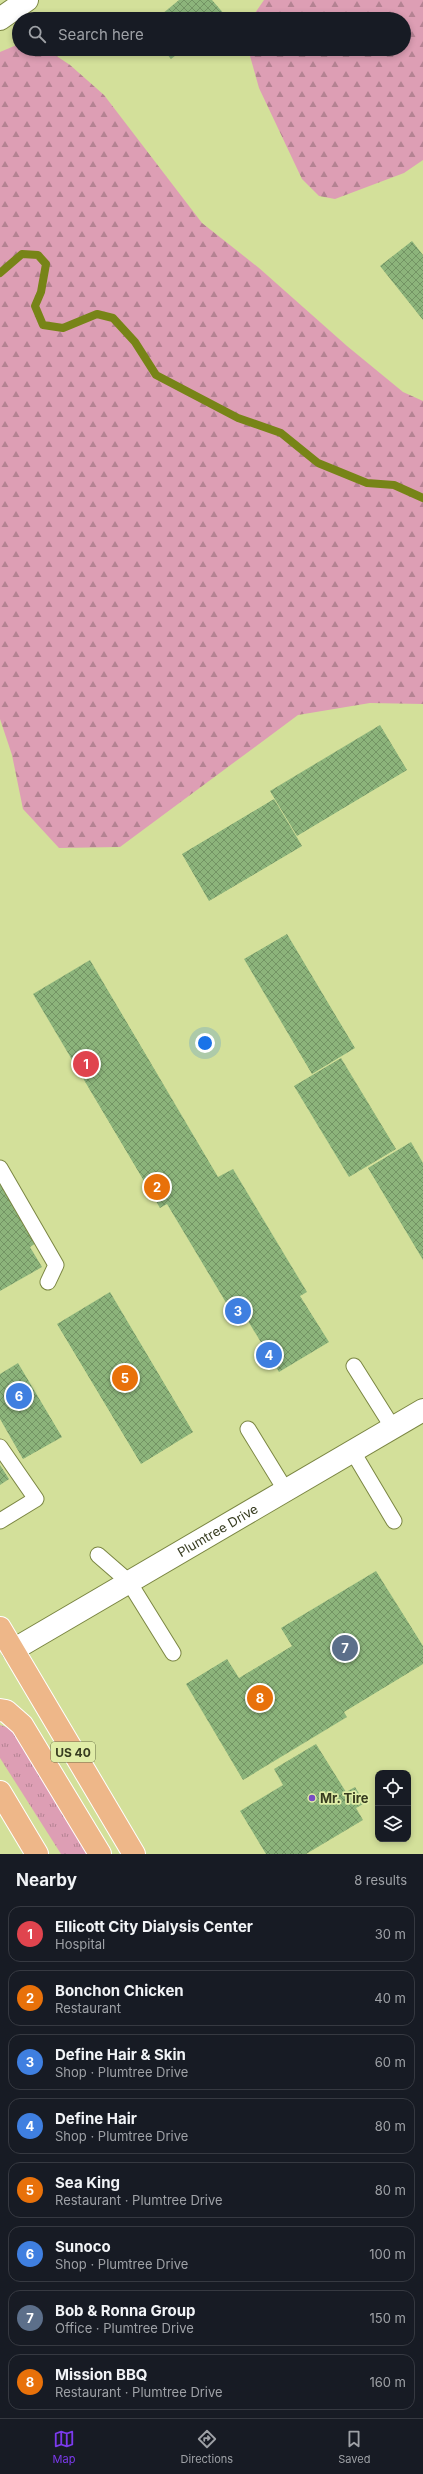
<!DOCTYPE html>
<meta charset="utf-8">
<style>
body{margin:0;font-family:Inter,sans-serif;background:#20242c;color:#f1f3f6}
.controls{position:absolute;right:12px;bottom:12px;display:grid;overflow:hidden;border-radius:8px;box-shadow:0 2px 6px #0003}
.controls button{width:36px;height:36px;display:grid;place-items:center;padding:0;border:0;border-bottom:1px solid #363941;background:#171b24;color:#f1f3f6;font:20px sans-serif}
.you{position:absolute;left:205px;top:1043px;width:14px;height:14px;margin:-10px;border:3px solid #fff;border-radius:50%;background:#1a73e8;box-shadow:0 0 0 6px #1a73e833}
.badge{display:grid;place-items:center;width:26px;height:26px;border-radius:50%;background:#7c3aed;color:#fff;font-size:13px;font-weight:700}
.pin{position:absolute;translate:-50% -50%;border:2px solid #fff;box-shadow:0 1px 4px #0006}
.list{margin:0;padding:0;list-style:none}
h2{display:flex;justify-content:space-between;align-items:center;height:52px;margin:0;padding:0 16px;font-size:17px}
h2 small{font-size:13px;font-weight:400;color:#9ea1a6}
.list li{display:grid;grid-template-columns:26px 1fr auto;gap:12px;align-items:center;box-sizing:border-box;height:56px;margin:0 8px 8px;padding:0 8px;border:1px solid #363941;border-radius:12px}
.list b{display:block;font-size:15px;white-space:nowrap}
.list p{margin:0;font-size:13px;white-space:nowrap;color:#9ea1a6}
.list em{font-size:13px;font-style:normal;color:#9ea1a6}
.icon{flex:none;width:22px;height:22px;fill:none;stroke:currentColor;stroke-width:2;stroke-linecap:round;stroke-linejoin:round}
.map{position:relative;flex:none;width:423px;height:1854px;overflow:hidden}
.search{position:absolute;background:#171b24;box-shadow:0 2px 6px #0003;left:12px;right:12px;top:12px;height:44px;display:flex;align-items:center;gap:10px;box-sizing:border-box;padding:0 14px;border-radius:22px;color:#9ea1a6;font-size:15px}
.sheet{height:564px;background:#171b24}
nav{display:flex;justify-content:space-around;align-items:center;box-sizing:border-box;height:56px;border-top:1px solid #363941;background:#171b24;font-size:11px;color:#9ea1a6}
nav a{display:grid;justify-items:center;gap:2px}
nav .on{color:#7c3aed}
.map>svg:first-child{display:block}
</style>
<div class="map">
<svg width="423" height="1854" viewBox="0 0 423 1854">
<defs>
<pattern id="grass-tufts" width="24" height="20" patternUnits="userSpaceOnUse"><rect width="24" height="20" fill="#dd9eb4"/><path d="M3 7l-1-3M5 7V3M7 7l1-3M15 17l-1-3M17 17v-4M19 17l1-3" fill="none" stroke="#b48292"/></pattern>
<pattern id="forest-firs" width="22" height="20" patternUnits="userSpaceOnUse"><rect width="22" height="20" fill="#dd9eb4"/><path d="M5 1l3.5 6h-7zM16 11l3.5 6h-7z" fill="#b48292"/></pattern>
<pattern id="building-cross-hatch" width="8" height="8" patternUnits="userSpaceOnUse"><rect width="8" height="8" fill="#8cb47b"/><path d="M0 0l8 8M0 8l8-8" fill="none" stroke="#739464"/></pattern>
</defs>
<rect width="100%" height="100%" fill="#d3e09a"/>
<path fill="url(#grass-tufts)" d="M 0,1725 L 9,1728 L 19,1738 L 88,1854 L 61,1854 L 0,1758 Z"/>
<path fill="url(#forest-firs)" d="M 264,0 L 423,0 L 423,160 L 404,173 L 335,199 L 319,196 L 302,179 L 259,88 L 248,49 L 404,49 L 404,19 L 251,19 Z
M 19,44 L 19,49 L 46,49 L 70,65 L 104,95 L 202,223 L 259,268 L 347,346 L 403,392 L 423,401 L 423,704 L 370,703 L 298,715 L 120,847 L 59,848 L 23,809 L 12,755 L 0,719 L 0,52 Z"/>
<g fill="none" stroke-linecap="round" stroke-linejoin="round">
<path stroke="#778417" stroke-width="8" d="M 0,273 L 22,254 L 38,255 L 46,264 L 41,292 L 35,306 L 43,325 L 63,328 L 97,314 L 113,318 L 135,342 L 156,375 L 238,418 L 281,433 L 318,463 L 367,483 L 394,485 L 423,498"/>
</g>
<path fill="url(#building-cross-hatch)" d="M 179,0 L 212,0 L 225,15 L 220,19 L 156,19 Z
M 163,49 L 184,49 L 171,59 Z
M 412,241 L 423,255 L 423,320 L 380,266 Z
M 380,725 L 407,770 L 297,836 L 270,791 Z
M 274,799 L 302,846 L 209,901 L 182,854 Z
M 287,934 L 355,1048 L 312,1074 L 244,959 Z
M 90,960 L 218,1177 L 233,1169 L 307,1292 L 300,1296 L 329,1342 L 279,1372 L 248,1321 L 240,1326 L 167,1204 L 160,1208 L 33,994 Z
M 341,1058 L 396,1149 L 349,1177 L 294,1086 Z
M 411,1142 L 423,1163 L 423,1260 L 368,1168 Z
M 0,1183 L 36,1243 L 30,1247 L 42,1267 L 0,1291 Z
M 110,1292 L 193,1432 L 141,1464 L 57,1324 Z
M 18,1363 L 62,1437 L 23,1459 L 0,1419 L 0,1374 Z
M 0,1465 L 9,1479 L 0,1485 Z
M 376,1571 L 423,1646 L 423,1664 L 344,1712 L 347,1717 L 243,1780 L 186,1684 L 227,1659 L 239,1678 L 292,1646 L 281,1628 Z
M 316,1744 L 346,1792 L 355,1787 L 365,1803 L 356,1808 L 363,1820 L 306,1854 L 266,1854 L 240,1811 L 283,1785 L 274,1769 Z"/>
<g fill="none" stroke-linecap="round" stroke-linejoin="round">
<defs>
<path id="service" d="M 0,1168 L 56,1265 L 48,1282
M 354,1366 L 393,1428
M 248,1429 L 286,1491
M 0,1447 L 36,1499 L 0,1521
M 353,1452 L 394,1521
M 98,1555 L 129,1582 L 173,1653"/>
<g id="minor">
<path d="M 0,19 L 27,0"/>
<path id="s1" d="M 13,1650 L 423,1410"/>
</g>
<path id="primary" d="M 0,1628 L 134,1854
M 0,1710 L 6,1711 L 22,1725 L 100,1854
M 0,1792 L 37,1854"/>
</defs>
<use href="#service" stroke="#7b8643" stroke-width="17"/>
<use href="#minor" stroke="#7b8643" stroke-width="24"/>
<use href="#primary" stroke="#fff" stroke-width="24"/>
<use href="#service" stroke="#fff" stroke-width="15"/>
<use href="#minor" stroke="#fff" stroke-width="22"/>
<use href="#primary" stroke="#eeb789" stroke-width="22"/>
</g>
<circle fill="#784cc4" stroke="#e0eda7" stroke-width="1.5" cx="312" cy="1798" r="4"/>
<g text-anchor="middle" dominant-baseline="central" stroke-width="3.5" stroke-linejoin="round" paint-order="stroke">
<rect fill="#e0eda7" stroke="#6a7148" stroke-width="1" x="51" y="1742" width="44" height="20" rx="3"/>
<g font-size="12" font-weight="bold" fill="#373c20">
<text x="73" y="1752">US 40</text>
</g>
<g font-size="13" fill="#373c20" stroke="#e0eda7">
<text stroke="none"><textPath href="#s1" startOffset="237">Plumtree Drive</textPath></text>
</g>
<g font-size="13" font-weight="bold" fill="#373c20" stroke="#e0eda7" text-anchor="start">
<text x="320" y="1798">Mr. Tire</text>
</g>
</g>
</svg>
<div class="controls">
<button><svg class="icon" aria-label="locate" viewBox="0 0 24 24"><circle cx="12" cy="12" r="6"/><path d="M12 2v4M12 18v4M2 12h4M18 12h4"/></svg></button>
<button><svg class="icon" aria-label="layers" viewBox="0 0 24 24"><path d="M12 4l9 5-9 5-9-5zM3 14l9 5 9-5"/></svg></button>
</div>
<div class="you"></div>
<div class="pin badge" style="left:86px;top:1064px;background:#e0444e">1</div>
<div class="pin badge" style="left:157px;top:1187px;background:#e8710a">2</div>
<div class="pin badge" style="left:238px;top:1311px;background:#3f7fe0">3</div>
<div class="pin badge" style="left:269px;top:1355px;background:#3f7fe0">4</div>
<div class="pin badge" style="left:125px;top:1378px;background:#e8710a">5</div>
<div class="pin badge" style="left:19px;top:1396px;background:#3f7fe0">6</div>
<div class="pin badge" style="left:345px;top:1648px;background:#5c6f8a">7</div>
<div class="pin badge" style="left:260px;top:1698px;background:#e8710a">8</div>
<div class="search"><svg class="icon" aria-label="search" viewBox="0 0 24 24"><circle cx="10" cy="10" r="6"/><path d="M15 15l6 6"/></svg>Search here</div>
</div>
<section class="sheet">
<h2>Nearby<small>8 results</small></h2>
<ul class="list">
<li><span class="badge" style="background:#e0444e">1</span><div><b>Ellicott City Dialysis Center</b><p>Hospital</p></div><em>30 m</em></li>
<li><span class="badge" style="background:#e8710a">2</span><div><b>Bonchon Chicken</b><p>Restaurant</p></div><em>40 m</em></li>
<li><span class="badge" style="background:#3f7fe0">3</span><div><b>Define Hair &amp; Skin</b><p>Shop · Plumtree Drive</p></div><em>60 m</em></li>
<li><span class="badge" style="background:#3f7fe0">4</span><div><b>Define Hair</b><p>Shop · Plumtree Drive</p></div><em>80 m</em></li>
<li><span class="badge" style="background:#e8710a">5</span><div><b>Sea King</b><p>Restaurant · Plumtree Drive</p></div><em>80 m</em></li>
<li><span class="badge" style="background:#3f7fe0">6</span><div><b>Sunoco</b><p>Shop · Plumtree Drive</p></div><em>100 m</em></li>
<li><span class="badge" style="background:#5c6f8a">7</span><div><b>Bob &amp; Ronna Group</b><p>Office · Plumtree Drive</p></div><em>150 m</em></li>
<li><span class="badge" style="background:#e8710a">8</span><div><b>Mission BBQ</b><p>Restaurant · Plumtree Drive</p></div><em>160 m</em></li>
</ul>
</section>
<nav>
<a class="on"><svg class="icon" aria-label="map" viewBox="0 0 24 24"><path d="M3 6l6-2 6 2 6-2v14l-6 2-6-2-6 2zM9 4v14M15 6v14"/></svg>Map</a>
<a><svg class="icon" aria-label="directions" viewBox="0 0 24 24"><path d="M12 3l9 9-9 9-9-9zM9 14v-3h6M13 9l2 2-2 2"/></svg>Directions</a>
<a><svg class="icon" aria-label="saved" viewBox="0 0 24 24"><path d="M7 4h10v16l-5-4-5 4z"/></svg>Saved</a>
</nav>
